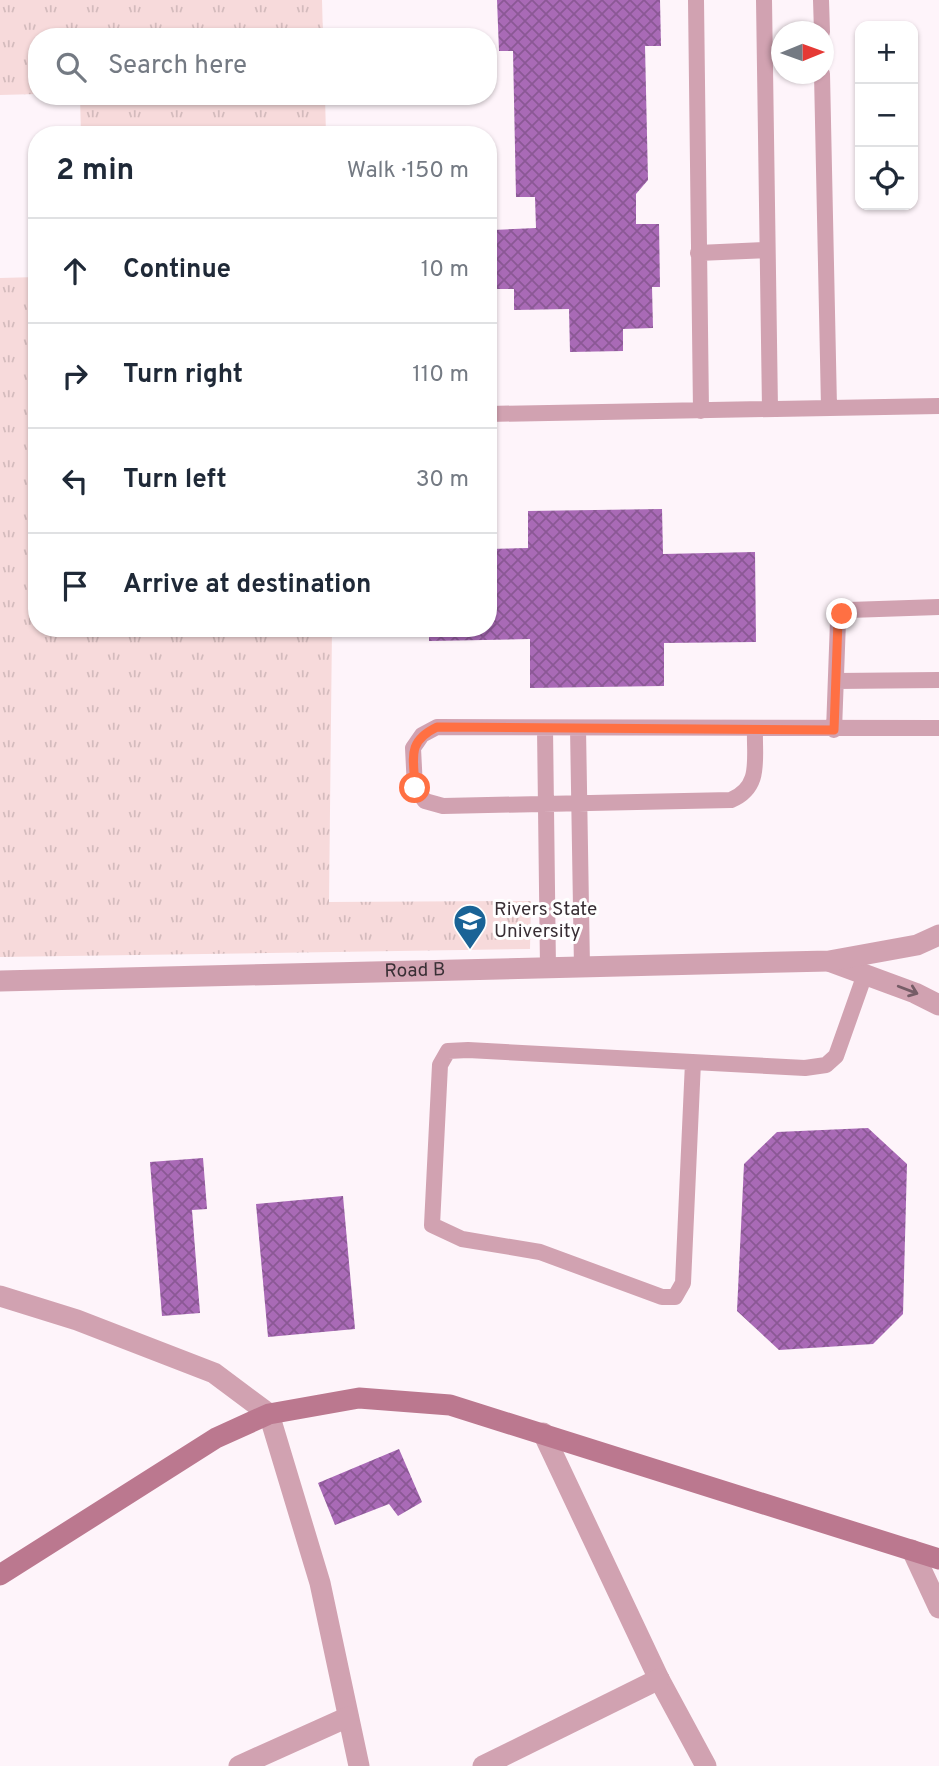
<!DOCTYPE html>
<meta charset="utf-8">
<style>
body{margin:0;font-family:Overpass,sans-serif;background:#f2f2f3;color:#1f2937}
.controls{position:absolute;right:21px;top:21px;display:grid;overflow:hidden;border-radius:14px;box-shadow:0 2px 5px #0004}
.controls button{width:63px;height:63px;display:grid;place-items:center;padding:0;border:0;border-bottom:2px solid #e0e1e3;background:#fff;color:#1f2937;font:35px sans-serif}
.compass{position:absolute;left:771px;top:21px;width:63px;height:63px;border-radius:50%;background:#fff;box-shadow:0 2px 5px #0004;rotate:89deg}
.stop{position:absolute;width:21px;height:21px;margin:-16px;border:5px solid #ff7043;border-radius:50%;background:#fff}
.stop.end{background:#ff7043;border-color:#fff;box-shadow:0 2px 7px #0008}
.list{margin:0;padding:0;list-style:none}
h2{display:flex;justify-content:space-between;align-items:center;height:91px;margin:0;padding:0 28px;font-size:30px}
h2 small{font-size:23px;font-weight:400;color:#747a83}
.list li{display:grid;grid-template-columns:46px 1fr auto;gap:21px;align-items:center;box-sizing:border-box;height:105px;padding:0 28px;border-top:2px solid #e0e1e3}
.list b{display:block;font-size:26px;white-space:nowrap}
.list em{font-size:23px;font-style:normal;color:#747a83}
.icon{flex:none;width:38px;height:38px;fill:none;stroke:currentColor;stroke-width:2;stroke-linecap:round;stroke-linejoin:round}
.map{position:relative;flex:none;width:939px;height:1766px;overflow:hidden}
.search{position:absolute;background:#fff;box-shadow:0 2px 5px #0004;left:28px;top:28px;width:469px;height:77px;display:flex;align-items:center;gap:18px;box-sizing:border-box;padding:0 24px;border-radius:28px;color:#747a83;font-size:26px}
.panel{position:absolute;background:#fff;box-shadow:0 2px 5px #0004;left:28px;top:126px;width:469px;height:511px;border-radius:28px}
.map>svg:first-child{display:block}
</style>
<div class="map">
<svg width="939" height="1766" viewBox="0 0 939 1766">
<defs>
<pattern id="grass-tufts" width="24" height="20" patternUnits="userSpaceOnUse" patternTransform="scale(1.75)"><rect width="24" height="20" fill="#f7dadb"/><path d="M3 7l-1-3M5 7V3M7 7l1-3M15 17l-1-3M17 17v-4M19 17l1-3" fill="none" stroke="#d4bbbd"/></pattern>
<pattern id="building-cross-hatch" width="8" height="8" patternUnits="userSpaceOnUse" patternTransform="scale(1.75)"><rect width="8" height="8" fill="#a96ab6"/><path d="M0 0l8 8M0 8l8-8" fill="none" stroke="#8b5895"/></pattern>
</defs>
<rect width="100%" height="100%" fill="#fef4fa"/>
<path fill="url(#grass-tufts)" d="M 0,0 L 322,0 L 323,37 L 37,37 L 37,94 L 0,95 Z
M 80,96 L 325,96 L 326,135 L 81,135 Z
M 37,277 L 37,628 L 332,628 L 329,902 L 531,901 L 530,949 L 0,957 L 0,278 Z"/>
<path fill="url(#building-cross-hatch)" d="M 497,0 L 660,0 L 661,46 L 645,46 L 648,180 L 636,194 L 636,224 L 659,224 L 660,287 L 652,287 L 653,328 L 623,329 L 623,351 L 570,352 L 569,309 L 514,310 L 514,289 L 494,289 L 493,230 L 536,228 L 535,197 L 516,197 L 513,51 L 499,51 Z
M 662,509 L 663,554 L 755,552 L 756,642 L 664,643 L 664,686 L 530,688 L 530,639 L 429,641 L 429,628 L 488,628 L 488,549 L 528,548 L 528,511 Z
M 868,1128 L 907,1164 L 903,1314 L 873,1344 L 779,1350 L 737,1311 L 744,1164 L 777,1132 Z
M 203,1158 L 207,1209 L 192,1210 L 200,1313 L 162,1316 L 150,1162 Z
M 343,1196 L 355,1329 L 268,1337 L 256,1204 Z
M 399,1449 L 422,1502 L 398,1516 L 389,1504 L 335,1525 L 318,1483 Z"/>
<g fill="none" stroke-linecap="round" stroke-linejoin="round">
<path stroke="#d1a2b1" stroke-width="16" d="M 696,0 L 701,411
M 764,0 L 770,409
M 821,0 L 822,32
M 822,74 L 829,407
M 698,253 L 767,250
M 488,414 L 939,406
M 836,681 L 939,680
M 545,728 L 548,968
M 578,728 L 582,967
M 755,730 C 754,759 762,787 731,800 L 443,806 L 425,801 L 415,788 L 413,748 L 422,735 L 437,727 L 939,728
M 834,730 L 838,621 L 849,610 L 939,607
M 693,1062 L 683,1283 L 675,1297 L 662,1297 L 540,1252 L 462,1239 L 432,1225 L 440,1065 L 448,1051 L 468,1050 L 805,1068 L 826,1065 L 836,1056 L 865,974"/>
<g stroke="#d1a2b1" stroke-width="21">
<path d="M 831,962 L 915,993 L 939,1005"/>
<path id="s1" d="M 0,981 L 829,961 L 917,945 L 939,935"/>
<path d="M 0,1296 L 77,1320 L 214,1373 L 269,1414 L 320,1583 L 359,1766"/>
<path d="M 543,1433 L 659,1679 L 706,1766"/>
<path d="M 912,1550 L 939,1608"/>
<path d="M 239,1766 L 348,1717"/>
<path d="M 483,1766 L 659,1679"/>
</g>
<path stroke="#bb788f" stroke-width="21" d="M 0,1575 L 216,1438 L 269,1414 L 359,1398 L 450,1405 L 939,1559"/>
</g>
<defs><path id="oneway-shaft" d="M-6 0H5M1.5-3L5.5 0L1.5 3" fill="none" stroke-width="1.6" stroke-linecap="round" stroke-linejoin="round" transform="scale(1.75)"/></defs>
<use stroke="#765d67" href="#oneway-shaft" transform="translate(908 990) rotate(21)"/>
<g fill="none" stroke-linecap="round" stroke-linejoin="round">
<path stroke="#ff7043" stroke-width="9" d="M 415,788 C 414,758 406,742 437,727 L 834,730 L 838,621 L 842,614"/>
</g>
<defs>
<symbol id="university-pin" viewBox="-11 -11 22 30"><path d="M0 17L-7.5 6A9.5 9.5 0 1 1 7.5 6Z" fill="#1a6396" stroke="#fff"/><path d="M0-5L7-2L0 1L-7-2ZM-4 1L0 2.5L4 1V4Q0 6-4 4Z" fill="#fff"/></symbol>
</defs>
<g fill-rule="evenodd">
<use href="#university-pin" x="451" y="902" width="38" height="52"/>
</g>
<g text-anchor="middle" dominant-baseline="central" stroke-width="6" stroke-linejoin="round" paint-order="stroke">
<g font-size="19" fill="#392f35" stroke="#fff" text-anchor="start">
<text x="494" y="910">Rivers State<tspan x="494" dy="22">University</tspan></text>
</g>
<g font-size="19" fill="#392f35" stroke="#fff">
<text stroke="none"><textPath href="#s1" startOffset="415">Road B</textPath></text>
</g>
</g>
</svg>
<div class="controls">
<button>+</button>
<button>−</button>
<button><svg class="icon" aria-label="locate" viewBox="0 0 24 24"><circle cx="12" cy="12" r="6"/><path d="M12 2v4M12 18v4M2 12h4M18 12h4"/></svg></button>
</div>
<svg class="compass" viewBox="-18 -18 36 36"><path d="M0-13l5 13h-10z" fill="#e53935"/><path d="M0 13l5-13h-10z" fill="#747a83"/></svg>
<div class="stop" style="left:415px;top:788px"></div>
<div class="stop end" style="left:842px;top:614px"></div>
<div class="search"><svg class="icon" aria-label="search" viewBox="0 0 24 24"><circle cx="10" cy="10" r="6"/><path d="M15 15l6 6"/></svg>Search here</div>
<section class="panel">
<h2>2 min<small>Walk · 150 m</small></h2>
<ul class="list">
<li><svg class="icon" aria-label="ahead" viewBox="0 0 24 24"><path d="M12 20V5M6 11l6-6 6 6"/></svg><div><b>Continue</b></div><em>10 m</em></li>
<li><svg class="icon" aria-label="right" viewBox="0 0 24 24"><path d="M7 20v-9h11M14 6l5 5-5 5"/></svg><div><b>Turn right</b></div><em>110 m</em></li>
<li><svg class="icon" aria-label="left" viewBox="0 0 24 24"><path d="M17 20v-9H6M10 6l-5 5 5 5"/></svg><div><b>Turn left</b></div><em>30 m</em></li>
<li><svg class="icon" aria-label="arrive" viewBox="0 0 24 24"><path d="M6 21V4h12l-3 4 3 4H6"/></svg><div><b>Arrive at destination</b></div></li>
</ul>
</section>
</div>
